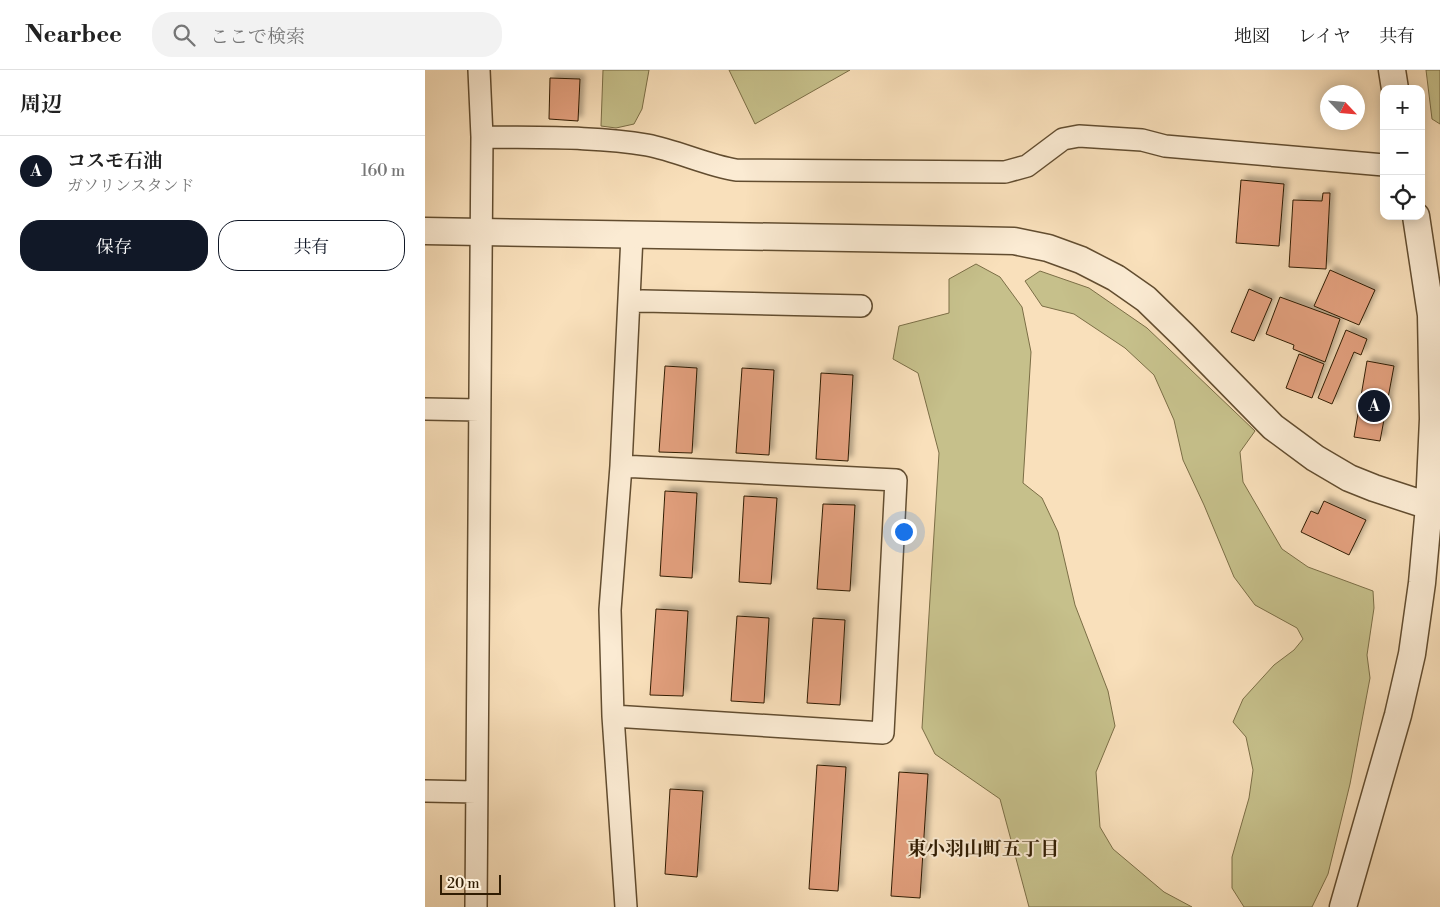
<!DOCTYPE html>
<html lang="ja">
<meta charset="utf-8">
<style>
body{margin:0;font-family:"Libre Bodoni","Noto Serif JP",serif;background:#f2f2f2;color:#222}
.controls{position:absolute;right:15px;top:15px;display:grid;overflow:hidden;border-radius:10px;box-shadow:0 2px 12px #0003}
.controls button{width:45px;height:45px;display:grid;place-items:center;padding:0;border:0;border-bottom:1px solid #e0e0e0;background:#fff;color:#222;font:25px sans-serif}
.compass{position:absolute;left:895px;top:15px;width:45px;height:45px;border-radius:50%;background:#fff;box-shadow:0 2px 12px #0003;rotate:116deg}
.scale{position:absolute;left:15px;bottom:12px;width:61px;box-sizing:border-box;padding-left:5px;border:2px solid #301c02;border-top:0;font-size:14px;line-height:18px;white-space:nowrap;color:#301c02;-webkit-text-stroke:4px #fbebd3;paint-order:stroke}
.you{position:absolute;left:478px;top:461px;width:18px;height:18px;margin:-12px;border:4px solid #fff;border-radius:50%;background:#1a73e8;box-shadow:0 0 0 8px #1a73e833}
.badge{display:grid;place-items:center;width:32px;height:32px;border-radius:50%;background:#111827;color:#fff;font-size:16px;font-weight:700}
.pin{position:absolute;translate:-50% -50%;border:2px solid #fff;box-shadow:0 1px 5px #0006}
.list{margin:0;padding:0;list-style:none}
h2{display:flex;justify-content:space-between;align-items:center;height:65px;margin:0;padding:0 20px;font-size:21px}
h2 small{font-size:16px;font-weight:400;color:#767676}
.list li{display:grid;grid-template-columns:32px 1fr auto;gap:15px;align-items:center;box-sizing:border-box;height:70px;padding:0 20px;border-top:1px solid #e0e0e0}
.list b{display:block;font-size:19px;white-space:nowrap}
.list p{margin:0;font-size:16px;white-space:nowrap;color:#767676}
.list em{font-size:16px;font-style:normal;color:#767676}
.actions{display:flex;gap:10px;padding:15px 20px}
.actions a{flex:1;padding:11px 0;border:1px solid #111827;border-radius:20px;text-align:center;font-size:18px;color:#111827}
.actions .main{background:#111827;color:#fff}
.icon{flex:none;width:28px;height:28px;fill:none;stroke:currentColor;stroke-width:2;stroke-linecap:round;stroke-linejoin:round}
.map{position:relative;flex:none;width:1015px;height:837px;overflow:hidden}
header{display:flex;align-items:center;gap:30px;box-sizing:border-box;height:70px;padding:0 25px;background:#fff;border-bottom:1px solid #e0e0e0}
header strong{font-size:24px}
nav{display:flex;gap:28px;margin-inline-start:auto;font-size:18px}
.search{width:350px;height:45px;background:#f2f2f2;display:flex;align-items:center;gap:12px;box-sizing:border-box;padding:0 18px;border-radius:20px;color:#767676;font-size:19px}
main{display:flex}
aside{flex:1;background:#fff}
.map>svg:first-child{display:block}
</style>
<header>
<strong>Nearbee</strong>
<div class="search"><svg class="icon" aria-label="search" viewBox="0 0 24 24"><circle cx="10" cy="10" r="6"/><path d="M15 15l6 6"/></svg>ここで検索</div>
<nav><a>地図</a><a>レイヤ</a><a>共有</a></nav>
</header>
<main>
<aside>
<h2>周辺<small></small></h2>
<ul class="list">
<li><span class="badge">A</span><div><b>コスモ石油</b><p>ガソリンスタンド</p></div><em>160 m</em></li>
</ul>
<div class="actions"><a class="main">保存</a><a>共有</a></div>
</aside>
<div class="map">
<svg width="1015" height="837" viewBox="0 0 1015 837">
<defs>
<filter id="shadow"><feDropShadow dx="4.5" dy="-4.5" stdDeviation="2.5" flood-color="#0004"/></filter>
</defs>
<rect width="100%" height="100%" fill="#f9e0bb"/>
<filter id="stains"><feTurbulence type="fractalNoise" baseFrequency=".004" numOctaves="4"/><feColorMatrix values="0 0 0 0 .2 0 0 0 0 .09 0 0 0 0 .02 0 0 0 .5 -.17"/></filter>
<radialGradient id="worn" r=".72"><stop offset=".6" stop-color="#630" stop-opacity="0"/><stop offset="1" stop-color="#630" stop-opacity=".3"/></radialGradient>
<path fill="#c6c08b" stroke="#7b6e46" d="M 178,0 L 224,0 L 217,39 L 209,54 L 191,58 L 176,56 Z
M 304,0 L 425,0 L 330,54 Z
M 1001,0 L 1015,0 L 1015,54 L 1007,49 Z
M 551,194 L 575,207 L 597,237 L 606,282 L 598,413 L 617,428 L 633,462 L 650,535 L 683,621 L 690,656 L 671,702 L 675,757 L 688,779 L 739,822 L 767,837 L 604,837 L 575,729 L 510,684 L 497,658 L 514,383 L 493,303 L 468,289 L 474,256 L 524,243 L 524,209 Z
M 615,201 L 664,218 L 722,258 L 830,361 L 815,382 L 818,412 L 857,479 L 883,497 L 948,521 L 949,538 L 942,585 L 945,608 L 925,714 L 903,804 L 887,837 L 819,837 L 807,818 L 807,787 L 824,728 L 828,700 L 821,667 L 808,652 L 818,629 L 849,595 L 869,580 L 878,569 L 872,558 L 830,535 L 809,507 L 779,435 L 758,390 L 749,350 L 729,305 L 700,278 L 649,244 L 617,236 L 600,211 Z"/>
<path fill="#e3a07e" stroke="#301c02" filter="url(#shadow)" d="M 125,8 L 155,9 L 153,51 L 124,49 Z
M 816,110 L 859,114 L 854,176 L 811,173 Z
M 898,123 L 905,123 L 901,199 L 864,197 L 868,130 L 897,131 Z
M 905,200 L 950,220 L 934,255 L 889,236 Z
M 824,219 L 847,229 L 829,271 L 806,262 Z
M 855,227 L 915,249 L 900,292 L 868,279 L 869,275 L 841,264 Z
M 921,260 L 942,269 L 936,285 L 929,282 L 907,334 L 893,328 Z
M 874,284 L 899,294 L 887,328 L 861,318 Z
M 942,291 L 969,296 L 955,371 L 929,367 Z
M 240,296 L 272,298 L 267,383 L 234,382 Z
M 317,298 L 349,300 L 344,385 L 311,383 Z
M 396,303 L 428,305 L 423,391 L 391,389 Z
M 240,421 L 272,423 L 267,508 L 235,506 Z
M 319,426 L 352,428 L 346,514 L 314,512 Z
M 899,431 L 941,450 L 924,485 L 876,462 L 886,441 L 893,444 Z
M 398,434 L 430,435 L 425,521 L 392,519 Z
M 231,539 L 263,541 L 258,626 L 225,625 Z
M 312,546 L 344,548 L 339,633 L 306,631 Z
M 388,548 L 420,550 L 415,635 L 382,633 Z
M 392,695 L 421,697 L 413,821 L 384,819 Z
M 474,702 L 503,704 L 495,828 L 466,826 Z
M 245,719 L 278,721 L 272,807 L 240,804 Z"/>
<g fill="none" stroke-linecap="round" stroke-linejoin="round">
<defs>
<path id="minor" d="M 57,67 C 110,68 171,66 222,75 C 253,81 281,95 311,100 L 580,102 L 602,96 L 638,69 L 654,66 L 717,70 L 740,76 L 959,95
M 204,232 L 218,231 L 436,236
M 0,339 L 54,340
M 188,646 L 458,663 L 471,410 L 196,396
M 0,721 L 51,722
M 51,837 L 57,67 L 54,0
M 201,837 L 188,646 L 185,540 L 196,396 L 207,166"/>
<path id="tertiary" d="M 967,0 L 970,19
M 0,161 L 542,170 L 589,171 L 623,178 L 656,190 L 691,208 L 721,229 L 758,265 L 848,357 L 890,388 L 924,408 L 949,418 L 1004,436
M 918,837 L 973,645 L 987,584 L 997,513 L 1004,436 L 1008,349 L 1006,245 L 991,146"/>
</defs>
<use href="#minor" stroke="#624d30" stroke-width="24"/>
<use href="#tertiary" stroke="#624d30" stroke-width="29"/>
<use href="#minor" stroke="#fbebd3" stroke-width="21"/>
<use href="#tertiary" stroke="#fbebd3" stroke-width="26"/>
</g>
<g text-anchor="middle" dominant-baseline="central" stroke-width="4" stroke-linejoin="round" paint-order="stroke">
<g font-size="19" font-weight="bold" fill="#301c02" stroke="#fbebd3">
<text x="558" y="779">東小羽山町五丁目</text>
</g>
</g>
<rect width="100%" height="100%" filter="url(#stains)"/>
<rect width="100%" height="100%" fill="url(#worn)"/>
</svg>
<div class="controls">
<button>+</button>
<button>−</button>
<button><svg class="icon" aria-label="locate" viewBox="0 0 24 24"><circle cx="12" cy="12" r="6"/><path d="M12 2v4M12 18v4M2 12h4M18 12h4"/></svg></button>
</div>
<svg class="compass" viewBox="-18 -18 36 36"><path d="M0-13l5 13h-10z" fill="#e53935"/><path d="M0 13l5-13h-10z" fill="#767676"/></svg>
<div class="scale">20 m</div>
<div class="you"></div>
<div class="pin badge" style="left:949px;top:336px">A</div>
</div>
</main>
